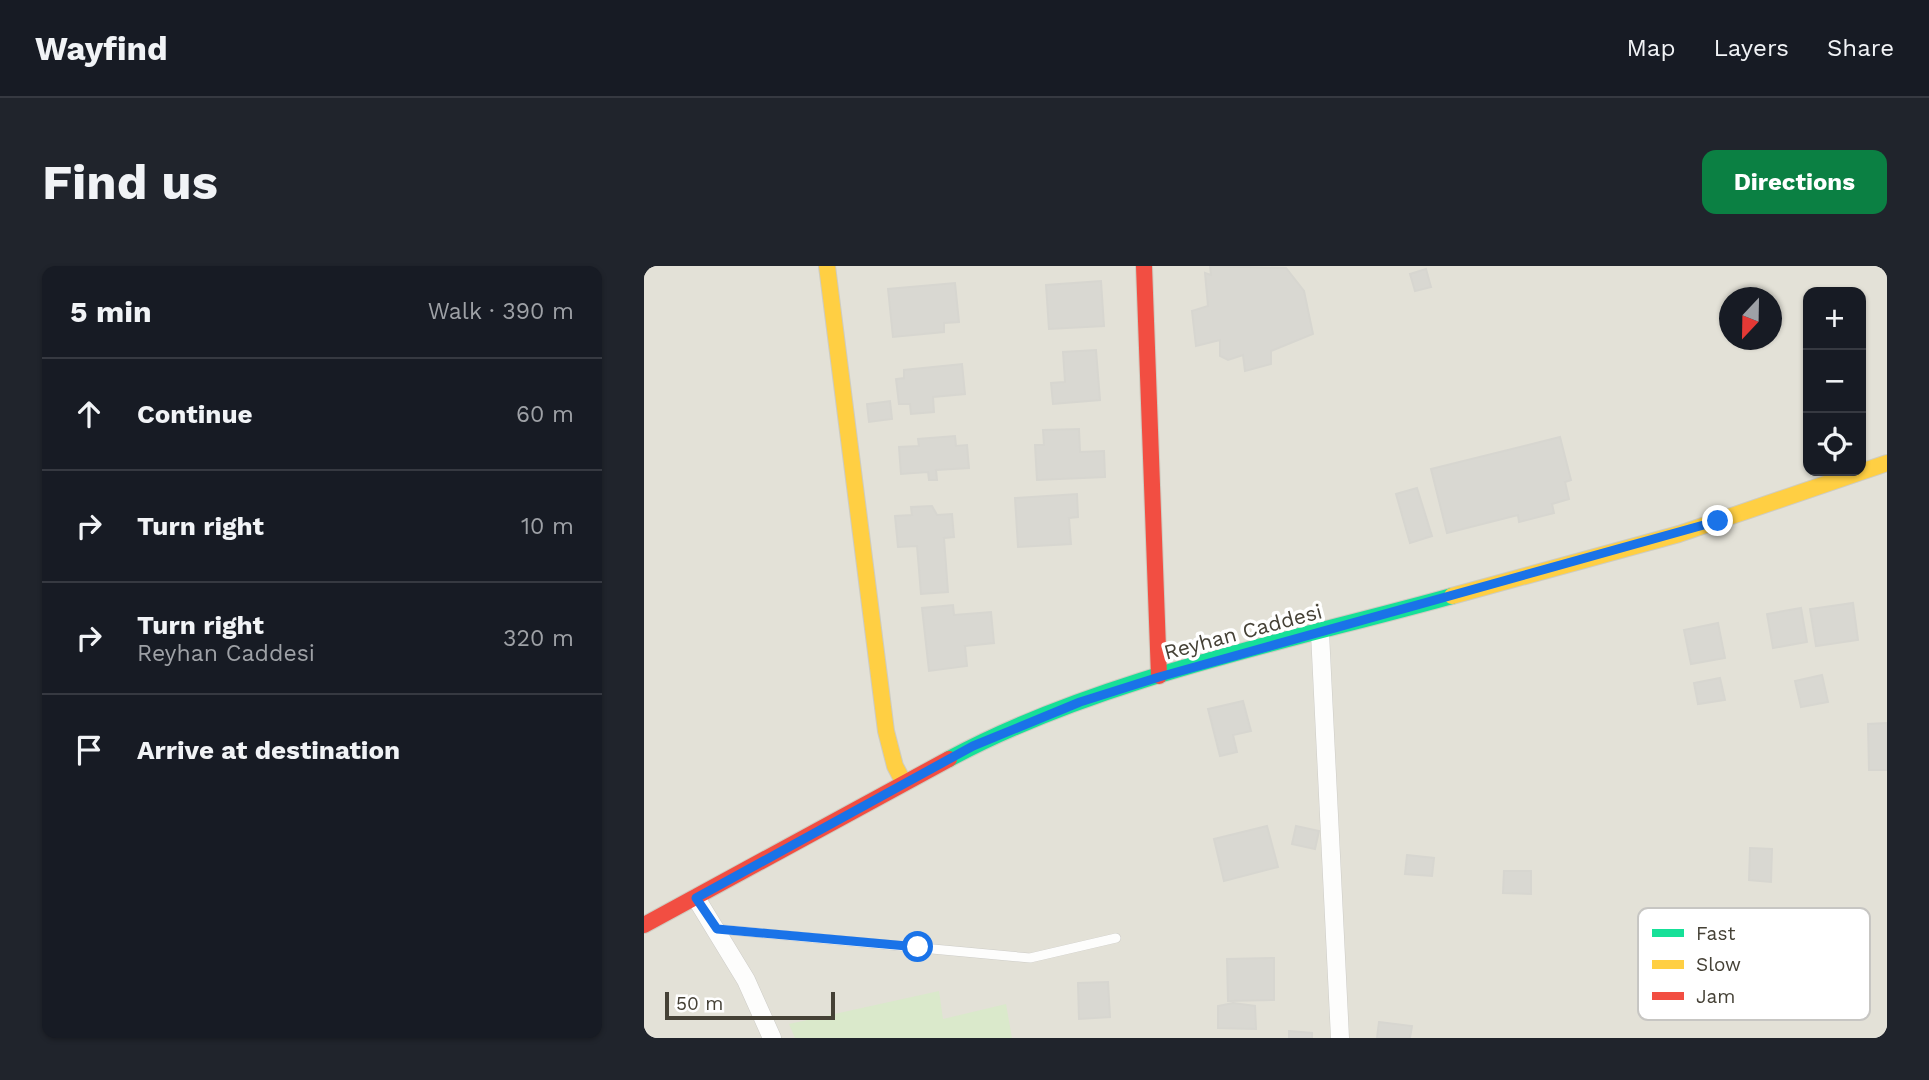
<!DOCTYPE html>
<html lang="en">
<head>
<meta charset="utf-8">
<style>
  :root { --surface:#171b24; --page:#20242c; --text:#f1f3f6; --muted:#9ea1a6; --line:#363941; --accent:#0b8043 }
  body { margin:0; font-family:"Work Sans",sans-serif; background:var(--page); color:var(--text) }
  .controls { position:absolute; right:21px; top:21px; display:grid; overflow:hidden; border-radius:14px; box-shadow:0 2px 5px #0004 }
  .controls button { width:63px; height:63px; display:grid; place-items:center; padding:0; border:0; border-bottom:2px solid var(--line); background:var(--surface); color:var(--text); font:35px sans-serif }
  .compass { position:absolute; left:1075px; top:21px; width:63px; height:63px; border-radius:50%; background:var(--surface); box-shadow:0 2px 5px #0004; rotate:202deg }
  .scale { position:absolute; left:21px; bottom:18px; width:170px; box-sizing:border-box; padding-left:7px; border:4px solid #454136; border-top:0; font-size:19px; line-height:24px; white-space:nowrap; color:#454136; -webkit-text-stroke:5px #fff; paint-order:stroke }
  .stop { position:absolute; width:21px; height:21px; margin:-16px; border:5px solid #1a73e8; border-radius:50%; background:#fff }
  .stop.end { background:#1a73e8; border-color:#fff; box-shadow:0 2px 7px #0008 }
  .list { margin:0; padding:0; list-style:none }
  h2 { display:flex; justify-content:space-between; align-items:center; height:91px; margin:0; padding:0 28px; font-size:30px }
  h2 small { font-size:23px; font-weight:400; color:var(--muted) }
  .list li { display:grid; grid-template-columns:46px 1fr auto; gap:21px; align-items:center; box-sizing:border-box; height:112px; padding:0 28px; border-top:2px solid var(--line) }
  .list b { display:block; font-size:26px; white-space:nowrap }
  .list p { margin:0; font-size:23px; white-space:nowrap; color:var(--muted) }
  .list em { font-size:23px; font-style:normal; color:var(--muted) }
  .icon { flex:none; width:38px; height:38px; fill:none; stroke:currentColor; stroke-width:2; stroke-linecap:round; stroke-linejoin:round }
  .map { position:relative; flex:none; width:1243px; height:772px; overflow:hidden; border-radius:14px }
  header { display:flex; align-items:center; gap:42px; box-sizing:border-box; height:98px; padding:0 35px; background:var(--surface); border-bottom:2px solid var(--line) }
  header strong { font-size:33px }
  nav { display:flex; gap:38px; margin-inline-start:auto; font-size:24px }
  .intro { display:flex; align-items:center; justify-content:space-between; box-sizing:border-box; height:168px; padding:0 42px }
  h1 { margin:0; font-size:49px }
  .button { padding:18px 32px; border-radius:14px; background:var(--accent); color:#fff; font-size:24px; font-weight:700 }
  main { display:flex; gap:42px; padding:0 42px }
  aside { flex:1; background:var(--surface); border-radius:14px; box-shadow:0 2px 5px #0004 }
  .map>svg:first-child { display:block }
  .residential { fill:#e3e1d7; fill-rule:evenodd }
  .green { fill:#dae9cb }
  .building { fill:#d9d8d2; stroke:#d7d6d0; stroke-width:2 }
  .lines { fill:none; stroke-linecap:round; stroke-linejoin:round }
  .lane-casing { stroke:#cdccc7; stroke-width:10 }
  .street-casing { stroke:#cdccc7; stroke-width:19 }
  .fast-casing { stroke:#ceccc1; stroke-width:18 }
  .slow-casing { stroke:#ceccc1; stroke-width:18 }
  .jam-casing { stroke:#ceccc1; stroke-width:18 }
  .lane { stroke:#fdfdfc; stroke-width:9 }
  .street { stroke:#fdfdfc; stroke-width:18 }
  .fast { stroke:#16e098; stroke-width:16 }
  .slow { stroke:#ffcf43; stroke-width:16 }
  .jam { stroke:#f24e42; stroke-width:16 }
  .route { stroke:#1a73e8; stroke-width:9 }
  .labels { text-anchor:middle; stroke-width:7; stroke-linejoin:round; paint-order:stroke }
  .street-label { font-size:21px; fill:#454136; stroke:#fff }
  .key { fill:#fff; stroke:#c7c6c3; stroke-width:2 }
  .key-label { font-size:19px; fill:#454136 }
</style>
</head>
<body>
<header>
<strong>Wayfind</strong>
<nav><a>Map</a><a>Layers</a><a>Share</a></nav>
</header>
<div class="intro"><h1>Find us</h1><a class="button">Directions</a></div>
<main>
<aside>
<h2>5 min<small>Walk · 390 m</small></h2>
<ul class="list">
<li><svg class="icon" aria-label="ahead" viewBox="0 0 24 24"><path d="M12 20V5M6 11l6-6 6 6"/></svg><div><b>Continue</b></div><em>60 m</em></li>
<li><svg class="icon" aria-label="right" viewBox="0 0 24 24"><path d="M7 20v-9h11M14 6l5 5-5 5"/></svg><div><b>Turn right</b></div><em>10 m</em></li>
<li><svg class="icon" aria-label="right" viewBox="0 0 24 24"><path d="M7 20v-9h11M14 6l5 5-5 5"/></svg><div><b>Turn right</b><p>Reyhan Caddesi</p></div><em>320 m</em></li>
<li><svg class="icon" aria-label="arrive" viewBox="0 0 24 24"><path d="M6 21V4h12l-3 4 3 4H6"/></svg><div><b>Arrive at destination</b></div></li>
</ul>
</aside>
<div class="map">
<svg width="1243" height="772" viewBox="0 0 1243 772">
  <rect width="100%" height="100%" fill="#efefea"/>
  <!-- residential -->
  <path class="residential" d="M0 0H1243V772H0ZM1164 26H1217V205H1164ZM1086 32H1128V74H1086Z"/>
  <!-- green -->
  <polygon class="green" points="295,725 299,753 362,738 368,772 151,772 145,758"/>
  <!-- building -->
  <g class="building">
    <polygon points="566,0 642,2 660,25 669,68 627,85 627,98 601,105 599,89 584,94 576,90 576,74 552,80 548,45 564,40 561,7 567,9"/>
    <polygon points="782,3 787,21 771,25 766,8"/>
    <polygon points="457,15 460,60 405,63 402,19"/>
    <polygon points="311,17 315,56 300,57 300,66 249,71 244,23"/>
    <polygon points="452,84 456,134 409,138 407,117 421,116 419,86"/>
    <polygon points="318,98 321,128 289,131 290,146 267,148 266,138 255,138 252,113 260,112 260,104"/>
    <polygon points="246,135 248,153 225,156 223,138"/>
    <polygon points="435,163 436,186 460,185 461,211 393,214 391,179 400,179 399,164"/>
    <polygon points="311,170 312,180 323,179 325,202 292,204 293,214 285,214 284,206 257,208 255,181 275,180 274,173"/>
    <polygon points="916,171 927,214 921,216 925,233 908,238 910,247 875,256 874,249 803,267 787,203"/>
    <polygon points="773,222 788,270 766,277 752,228"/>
    <polygon points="433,228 434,251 425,252 427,278 374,281 371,232"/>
    <polygon points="288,240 293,249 308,248 310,271 300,272 304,326 277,328 273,280 254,281 251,250 268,249 267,241"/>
    <polygon points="1209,337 1214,374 1172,380 1166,343"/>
    <polygon points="309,339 310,349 347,346 350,377 321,380 323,400 285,405 278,342"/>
    <polygon points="1157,342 1163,376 1129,382 1123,348"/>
    <polygon points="1074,357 1081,392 1047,398 1040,364"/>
    <polygon points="1178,409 1184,436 1157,441 1151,415"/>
    <polygon points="1076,412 1081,434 1054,438 1050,417"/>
    <polygon points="599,435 607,465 589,469 593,486 576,490 564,443"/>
    <polygon points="1243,457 1243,504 1225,504 1224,458"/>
    <polygon points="623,560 634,601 580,615 570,573"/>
    <polygon points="652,560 675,565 671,583 648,578"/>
    <polygon points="1106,582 1128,583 1127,616 1105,614"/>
    <polygon points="763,589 790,592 788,610 761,608"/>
    <polygon points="860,605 887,605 887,628 859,627"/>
    <polygon points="630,692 630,734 584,735 583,693"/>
    <polygon points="464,716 466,751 435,753 434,717"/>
    <polygon points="589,737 611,740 612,763 574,762 574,740"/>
    <polygon points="735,756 768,760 766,772 733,772"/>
    <polygon points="645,765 668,767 668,772 645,772"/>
  </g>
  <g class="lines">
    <defs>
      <polyline id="lane" points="73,663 386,692 472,672"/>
      <g id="street">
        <polyline points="676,367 696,772"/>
        <polyline points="52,632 102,714 128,772"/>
      </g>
      <path id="fast" d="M305 493C453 413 645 375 808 330"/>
      <g id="slow">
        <polyline points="183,0 242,465 251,500 260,517"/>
        <polyline points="808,330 1035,268 1243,197"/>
      </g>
      <g id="jam">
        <polyline points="500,0 515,410"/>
        <polyline points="0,659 305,493"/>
      </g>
    </defs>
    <!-- lane casing -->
    <use href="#lane" class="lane-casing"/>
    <!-- street casing -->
    <use href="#street" class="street-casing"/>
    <!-- fast casing -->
    <use href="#fast" class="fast-casing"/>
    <!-- slow casing -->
    <use href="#slow" class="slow-casing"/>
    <!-- jam casing -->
    <use href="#jam" class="jam-casing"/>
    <!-- lane -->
    <use href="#lane" class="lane"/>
    <!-- street -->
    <use href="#street" class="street"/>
    <!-- fast -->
    <use href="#fast" class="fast"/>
    <!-- slow -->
    <use href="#slow" class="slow"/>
    <!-- jam -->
    <use href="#jam" class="jam"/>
  </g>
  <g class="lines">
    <!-- route -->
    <polyline class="route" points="274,681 73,663 52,632 329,480 436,436 515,411 1074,255"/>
  </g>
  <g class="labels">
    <!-- street labels -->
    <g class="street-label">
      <text transform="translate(599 366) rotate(-15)" y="7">Reyhan Caddesi</text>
    </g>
  </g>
  <!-- legend -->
  <rect x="994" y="642" width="232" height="112" rx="10" class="key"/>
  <rect x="1008" y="663" width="32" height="8" fill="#16e098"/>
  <rect x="1008" y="694" width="32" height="9" fill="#ffcf43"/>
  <rect x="1008" y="726" width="32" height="8" fill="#f24e42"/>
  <g class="key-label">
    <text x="1052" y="674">Fast</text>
    <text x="1052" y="705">Slow</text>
    <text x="1052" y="737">Jam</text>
  </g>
</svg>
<div class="controls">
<button>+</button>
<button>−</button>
<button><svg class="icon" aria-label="locate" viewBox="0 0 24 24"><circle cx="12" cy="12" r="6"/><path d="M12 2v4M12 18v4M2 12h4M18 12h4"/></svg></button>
</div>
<svg class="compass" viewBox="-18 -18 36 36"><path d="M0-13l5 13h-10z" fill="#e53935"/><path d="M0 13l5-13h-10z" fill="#9ea1a6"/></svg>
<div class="scale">50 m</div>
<div class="stop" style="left:274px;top:681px"></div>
<div class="stop end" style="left:1074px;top:255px"></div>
</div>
</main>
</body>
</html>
